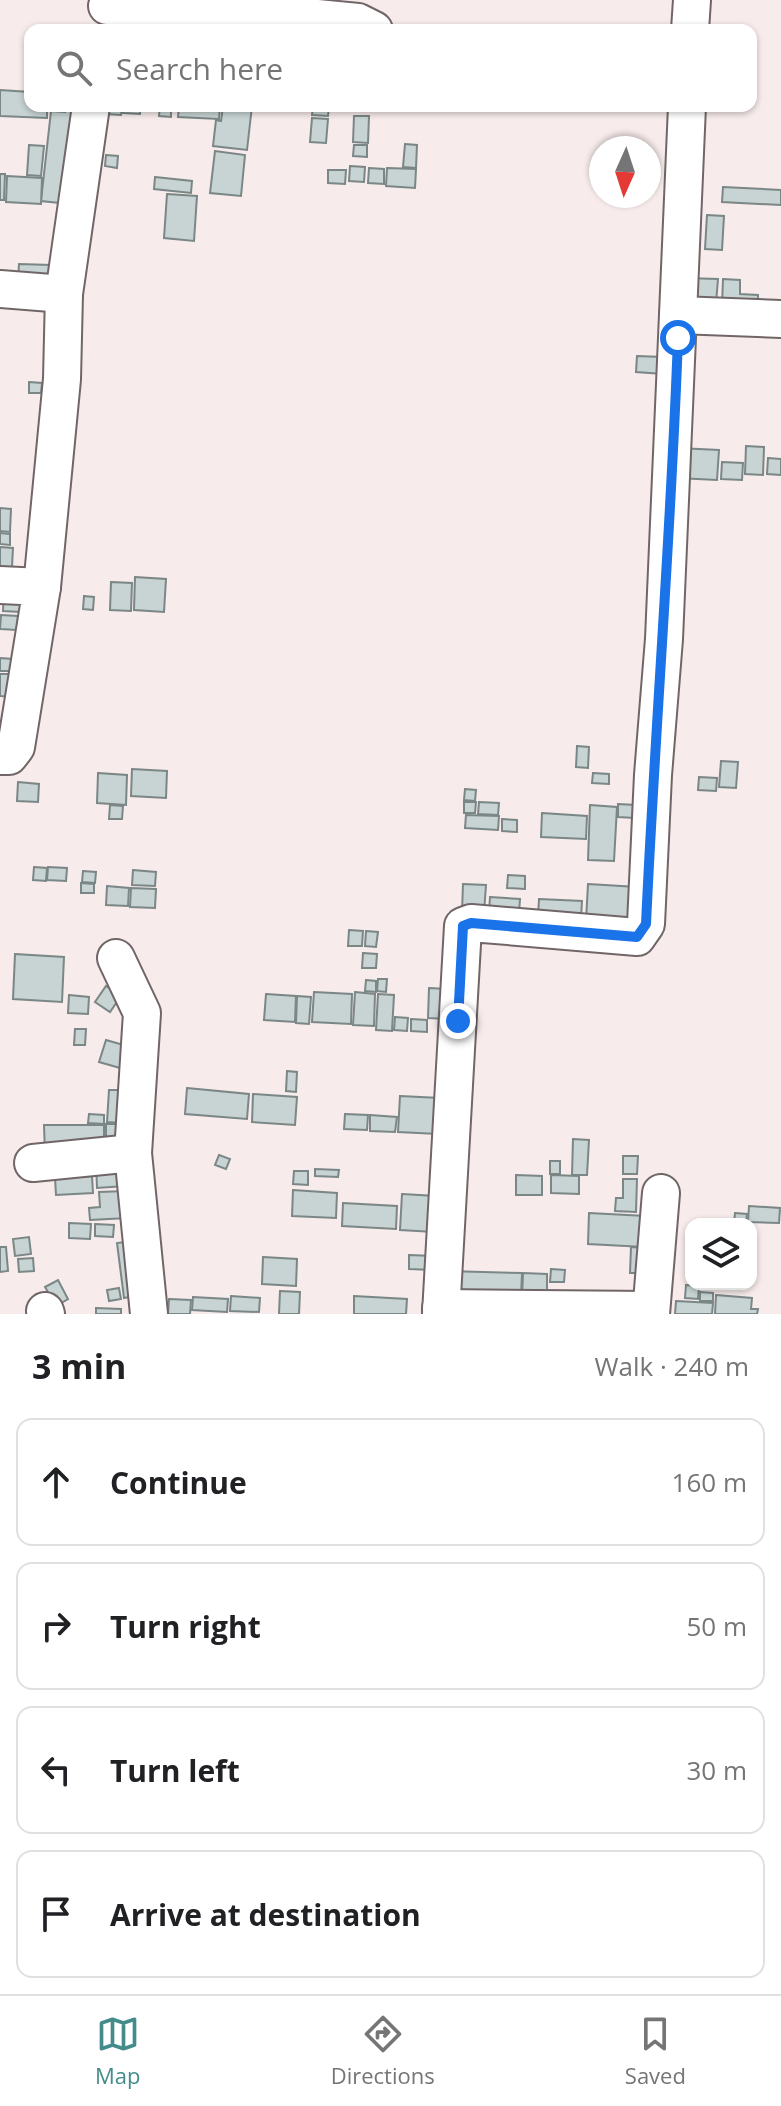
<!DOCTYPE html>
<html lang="en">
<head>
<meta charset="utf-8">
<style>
  :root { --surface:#fff; --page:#f6f6f6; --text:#202124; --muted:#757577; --line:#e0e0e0; --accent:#448c8b }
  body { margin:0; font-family:"Open Sans",sans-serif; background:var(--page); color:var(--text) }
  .controls { position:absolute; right:24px; bottom:24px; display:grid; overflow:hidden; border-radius:16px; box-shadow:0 2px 6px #0004 }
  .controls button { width:72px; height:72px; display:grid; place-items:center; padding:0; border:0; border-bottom:2px solid var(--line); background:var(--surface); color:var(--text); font:40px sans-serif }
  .compass { position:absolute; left:589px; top:136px; width:72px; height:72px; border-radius:50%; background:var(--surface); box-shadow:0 2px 6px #0004; rotate:183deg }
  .stop { position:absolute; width:24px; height:24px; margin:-18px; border:6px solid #1a73e8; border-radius:50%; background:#fff }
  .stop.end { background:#1a73e8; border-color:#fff; box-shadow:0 2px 8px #0008 }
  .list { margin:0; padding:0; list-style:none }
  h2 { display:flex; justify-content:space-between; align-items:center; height:104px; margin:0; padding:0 32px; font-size:34px }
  h2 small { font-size:26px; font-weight:400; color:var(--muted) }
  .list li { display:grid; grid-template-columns:52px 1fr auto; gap:24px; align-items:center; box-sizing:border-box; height:128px; margin:0 16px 16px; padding:0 16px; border:2px solid var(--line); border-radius:16px }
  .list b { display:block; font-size:30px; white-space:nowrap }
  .list em { font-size:26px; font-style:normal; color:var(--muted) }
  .icon { flex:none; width:44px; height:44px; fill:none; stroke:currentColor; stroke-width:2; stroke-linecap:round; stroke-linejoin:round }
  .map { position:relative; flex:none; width:781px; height:1314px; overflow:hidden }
  .search { position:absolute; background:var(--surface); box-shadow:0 2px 6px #0004; left:24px; right:24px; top:24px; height:88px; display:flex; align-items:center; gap:20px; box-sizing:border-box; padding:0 28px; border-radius:16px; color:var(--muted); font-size:30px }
  .sheet { height:680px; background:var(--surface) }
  nav { display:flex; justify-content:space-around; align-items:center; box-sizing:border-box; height:112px; border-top:2px solid var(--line); background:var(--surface); font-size:22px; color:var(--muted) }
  nav a { display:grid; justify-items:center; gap:4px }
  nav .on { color:var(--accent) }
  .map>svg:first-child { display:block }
  .building { fill:#c7d4d3; stroke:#7b8786; stroke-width:2 }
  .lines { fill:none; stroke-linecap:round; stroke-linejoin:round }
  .minor-casing { stroke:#716667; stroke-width:40 }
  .minor { stroke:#fff; stroke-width:36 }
  .route { stroke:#1a73e8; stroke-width:10 }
</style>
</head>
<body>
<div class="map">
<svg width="781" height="1314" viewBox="0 0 781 1314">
  <rect width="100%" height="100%" fill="#f7ebeb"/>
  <!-- building -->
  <g class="building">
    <polygon points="0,90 30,92 30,106 47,109 47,118 0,116"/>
    <polygon points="65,106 78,106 69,204 41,201 51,111 65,112"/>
    <polygon points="105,106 122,106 121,115 105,114"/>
    <polygon points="123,106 140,106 140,114 123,113"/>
    <polygon points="160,106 171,106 171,117 159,116"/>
    <polygon points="179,106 220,106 219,119 178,117"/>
    <polygon points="223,106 252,106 247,150 213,146 216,120 221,121"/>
    <polygon points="313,106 329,106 328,116 312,115"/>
    <polygon points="354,116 369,116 368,143 353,142"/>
    <polygon points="312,118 328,119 326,143 310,142"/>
    <polygon points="405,144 417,145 416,168 403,167"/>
    <polygon points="29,145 44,146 41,176 27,175"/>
    <polygon points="354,145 367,145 367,157 353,156"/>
    <polygon points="215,151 245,155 241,196 210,193"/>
    <polygon points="106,155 118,156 117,168 105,166"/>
    <polygon points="350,166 365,167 364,182 349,181"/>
    <polygon points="369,168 384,169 384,184 368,183"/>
    <polygon points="387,168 416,169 415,188 386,186"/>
    <polygon points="328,170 346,170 345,184 328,183"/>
    <polygon points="0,174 5,174 4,200 0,200"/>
    <polygon points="7,176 42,178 41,204 6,202"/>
    <polygon points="155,177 192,181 191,193 154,189"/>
    <polygon points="723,187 781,190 781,205 722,202"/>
    <polygon points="167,194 197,196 194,241 164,238"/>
    <polygon points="707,215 724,216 722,250 705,249"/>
    <polygon points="19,264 51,265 50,281 18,279"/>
    <polygon points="685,278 718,279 716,303 684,302"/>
    <polygon points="723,279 740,280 740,294 758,295 758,308 722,306"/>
    <polygon points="637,356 663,357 663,374 636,372"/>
    <polygon points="29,382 42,383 41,393 29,393"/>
    <polygon points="746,446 764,447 763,475 745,474"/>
    <polygon points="678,448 719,450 717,480 677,478"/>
    <polygon points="768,458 781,459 781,475 767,474"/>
    <polygon points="722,462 743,463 742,480 721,479"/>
    <polygon points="0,508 11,509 10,532 0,531"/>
    <polygon points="0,533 10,534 10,545 0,544"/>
    <polygon points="0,547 13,548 12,567 0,567"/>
    <polygon points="135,577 166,579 164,612 134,610"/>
    <polygon points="111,582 132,583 131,611 110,610"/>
    <polygon points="4,588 21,589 20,612 3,611"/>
    <polygon points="84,596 94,597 93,610 83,609"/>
    <polygon points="1,615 18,616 17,630 0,629"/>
    <polygon points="0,658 13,659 12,671 0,671"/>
    <polygon points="0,674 13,674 12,697 0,696"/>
    <polygon points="577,746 589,747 588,768 576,767"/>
    <polygon points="721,761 738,762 736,788 719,787"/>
    <polygon points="132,769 167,771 166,798 131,796"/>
    <polygon points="98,773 127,775 126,805 97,803"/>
    <polygon points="593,773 609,774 609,784 592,783"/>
    <polygon points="699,777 717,778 716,791 698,790"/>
    <polygon points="18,782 39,784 38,802 17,801"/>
    <polygon points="465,789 476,790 475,801 464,800"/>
    <polygon points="464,802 476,802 475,813 464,813"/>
    <polygon points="479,802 499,803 498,815 478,814"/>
    <polygon points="618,804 636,805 635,818 618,817"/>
    <polygon points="110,805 123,806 122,819 109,819"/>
    <polygon points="590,805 617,807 614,861 588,860"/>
    <polygon points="542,813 587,816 586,839 541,837"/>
    <polygon points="466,815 499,816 498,830 465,828"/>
    <polygon points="502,819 517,820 517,832 502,831"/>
    <polygon points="34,867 47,868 46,881 33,880"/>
    <polygon points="48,867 67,868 66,881 47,880"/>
    <polygon points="133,870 156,872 155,886 132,885"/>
    <polygon points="83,871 96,872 95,883 82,882"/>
    <polygon points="508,875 525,876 525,889 507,888"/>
    <polygon points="81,883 94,884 94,893 81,893"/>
    <polygon points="463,884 486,885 484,913 462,912"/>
    <polygon points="588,884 637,887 635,923 586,921"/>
    <polygon points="107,886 129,888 128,906 106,905"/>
    <polygon points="131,888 156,889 155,908 130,907"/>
    <polygon points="490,897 520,899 519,913 489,912"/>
    <polygon points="539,899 582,901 581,918 538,916"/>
    <polygon points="349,930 363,931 362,946 348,946"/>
    <polygon points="366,931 378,932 376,947 365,946"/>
    <polygon points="363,953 377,954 376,968 362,968"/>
    <polygon points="15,954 64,957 62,1002 13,999"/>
    <polygon points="378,979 387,979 386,992 377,991"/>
    <polygon points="366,980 376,981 376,992 365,991"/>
    <polygon points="106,986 121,996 110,1012 95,1002"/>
    <polygon points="429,988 448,989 446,1019 428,1018"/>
    <polygon points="314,992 352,994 351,1024 312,1022"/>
    <polygon points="355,992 375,994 374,1026 353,1025"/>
    <polygon points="266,994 296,996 295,1022 264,1020"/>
    <polygon points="378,994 394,995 392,1031 376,1030"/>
    <polygon points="69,995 89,997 88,1014 68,1013"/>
    <polygon points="297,996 311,997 309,1024 296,1023"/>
    <polygon points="395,1017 408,1018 407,1031 394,1030"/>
    <polygon points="411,1019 427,1020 427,1032 411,1031"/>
    <polygon points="75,1029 86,1029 85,1045 74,1045"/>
    <polygon points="106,1040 134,1048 127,1070 99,1062"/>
    <polygon points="287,1071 297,1072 296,1092 286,1091"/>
    <polygon points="187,1088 249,1094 247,1119 185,1114"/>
    <polygon points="109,1090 123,1090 121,1123 107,1122"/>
    <polygon points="253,1094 297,1097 295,1125 252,1122"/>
    <polygon points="400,1096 440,1098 438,1134 398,1132"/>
    <polygon points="89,1114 104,1115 104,1124 88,1123"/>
    <polygon points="345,1114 368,1115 367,1130 344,1129"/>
    <polygon points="370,1115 397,1117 395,1132 370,1131"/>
    <rect x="106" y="1124" width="15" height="30"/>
    <polygon points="44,1125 104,1125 104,1153 45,1154"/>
    <polygon points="573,1139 589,1140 587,1175 572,1175"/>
    <polygon points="219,1155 230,1159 226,1169 215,1165"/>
    <polygon points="623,1156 638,1156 637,1174 623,1174"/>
    <polygon points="124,1161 125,1186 97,1188 96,1162"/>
    <rect x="550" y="1161" width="10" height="13"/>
    <polygon points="315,1169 339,1170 338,1177 315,1176"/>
    <polygon points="294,1171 308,1171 308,1185 293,1184"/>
    <polygon points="516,1175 542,1176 542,1195 516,1195"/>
    <polygon points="551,1175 579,1176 579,1194 551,1193"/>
    <polygon points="92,1176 93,1193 56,1195 55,1178"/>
    <polygon points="623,1179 637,1179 636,1212 615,1211 616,1198 623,1198"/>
    <polygon points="293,1190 337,1193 336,1218 292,1216"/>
    <polygon points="126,1191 128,1218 90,1220 89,1208 100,1207 99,1192"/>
    <polygon points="402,1194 436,1196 434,1232 400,1230"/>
    <polygon points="343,1203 397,1206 396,1229 342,1226"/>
    <polygon points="749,1206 780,1208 779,1223 748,1222"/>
    <polygon points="589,1213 646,1216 644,1247 588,1244"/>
    <polygon points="735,1213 747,1214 746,1224 734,1224"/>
    <polygon points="69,1223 91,1224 90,1239 69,1238"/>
    <polygon points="95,1224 114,1225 113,1237 95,1236"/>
    <polygon points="29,1237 31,1254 15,1256 13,1239"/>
    <polygon points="132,1241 140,1295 124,1298 117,1243"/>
    <polygon points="0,1247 6,1247 8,1271 0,1272"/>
    <polygon points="631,1247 645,1248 643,1273 630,1273"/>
    <polygon points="409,1255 433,1256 433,1270 409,1269"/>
    <polygon points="263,1257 297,1259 296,1286 262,1284"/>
    <polygon points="33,1258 34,1271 19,1272 18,1259"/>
    <polygon points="551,1269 565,1270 564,1282 550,1282"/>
    <polygon points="447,1271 522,1273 521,1298 447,1296"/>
    <polygon points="523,1273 547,1274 547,1299 522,1298"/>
    <polygon points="58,1280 68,1299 56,1306 45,1287"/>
    <polygon points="686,1285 699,1286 698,1299 685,1298"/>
    <polygon points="119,1288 121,1299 109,1301 107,1290"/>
    <polygon points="280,1291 300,1292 299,1314 279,1314"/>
    <polygon points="700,1292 713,1293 713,1301 700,1301"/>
    <polygon points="716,1295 752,1298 751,1309 758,1309 757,1314 715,1314"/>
    <polygon points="231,1296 260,1298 259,1312 230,1311"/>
    <polygon points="354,1296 407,1299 406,1314 354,1314"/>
    <polygon points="193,1297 228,1299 227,1312 192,1310"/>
    <polygon points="169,1299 191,1300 190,1314 168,1314"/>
    <polygon points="676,1301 713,1303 712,1314 675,1314"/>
    <polygon points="96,1308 121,1309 121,1314 96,1314"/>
  </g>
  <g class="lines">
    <defs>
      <g id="minor">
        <polyline points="107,6 267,13 358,22 374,30"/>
        <polyline points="690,30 692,0"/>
        <polyline points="0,289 64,294"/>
        <polyline points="678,315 781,319"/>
        <polyline points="0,585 42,587 16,747 9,756 0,756"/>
        <polyline points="42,587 62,379 64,294 91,106"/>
        <polyline points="116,958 142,1013 133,1153 149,1314"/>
        <polyline points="33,1163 133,1153"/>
        <polyline points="441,1308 651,1310"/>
        <polyline points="45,1311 46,1314"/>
        <polyline points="441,1314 463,926 471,923 637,937 646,924 653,775 664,639 687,106"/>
        <polyline points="651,1314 661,1193"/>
      </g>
    </defs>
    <!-- minor casing -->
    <use href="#minor" class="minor-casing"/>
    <!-- minor -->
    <use href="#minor" class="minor"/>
  </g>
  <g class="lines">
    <!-- route -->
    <path class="route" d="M458 1021 463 926 471 923 637 937 646 924C655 729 671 534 678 338"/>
  </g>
</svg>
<div class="controls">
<button><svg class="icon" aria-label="layers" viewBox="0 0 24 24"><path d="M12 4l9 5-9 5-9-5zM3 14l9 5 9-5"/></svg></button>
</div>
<svg class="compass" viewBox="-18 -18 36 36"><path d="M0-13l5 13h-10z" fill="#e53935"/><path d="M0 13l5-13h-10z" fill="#757577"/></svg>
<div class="stop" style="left:678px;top:338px"></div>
<div class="stop end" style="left:458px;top:1021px"></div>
<div class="search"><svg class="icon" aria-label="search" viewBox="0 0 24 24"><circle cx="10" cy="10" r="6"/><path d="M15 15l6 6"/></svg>Search here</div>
</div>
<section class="sheet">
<h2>3 min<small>Walk · 240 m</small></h2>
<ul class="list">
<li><svg class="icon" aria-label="ahead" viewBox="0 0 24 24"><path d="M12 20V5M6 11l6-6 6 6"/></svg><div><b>Continue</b></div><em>160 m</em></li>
<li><svg class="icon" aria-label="right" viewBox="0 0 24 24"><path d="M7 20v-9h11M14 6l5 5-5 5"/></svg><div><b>Turn right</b></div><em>50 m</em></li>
<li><svg class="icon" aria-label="left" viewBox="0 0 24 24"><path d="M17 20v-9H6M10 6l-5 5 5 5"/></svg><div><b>Turn left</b></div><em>30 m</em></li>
<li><svg class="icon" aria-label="arrive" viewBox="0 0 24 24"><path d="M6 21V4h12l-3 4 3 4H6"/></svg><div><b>Arrive at destination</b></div></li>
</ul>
</section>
<nav>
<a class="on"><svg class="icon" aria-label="map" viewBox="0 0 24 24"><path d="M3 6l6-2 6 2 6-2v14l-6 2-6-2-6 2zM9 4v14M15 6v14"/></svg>Map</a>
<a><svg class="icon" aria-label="directions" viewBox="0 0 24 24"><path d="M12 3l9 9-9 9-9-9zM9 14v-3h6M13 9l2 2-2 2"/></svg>Directions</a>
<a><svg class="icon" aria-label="saved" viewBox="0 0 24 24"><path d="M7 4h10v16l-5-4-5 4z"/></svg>Saved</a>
</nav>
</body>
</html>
